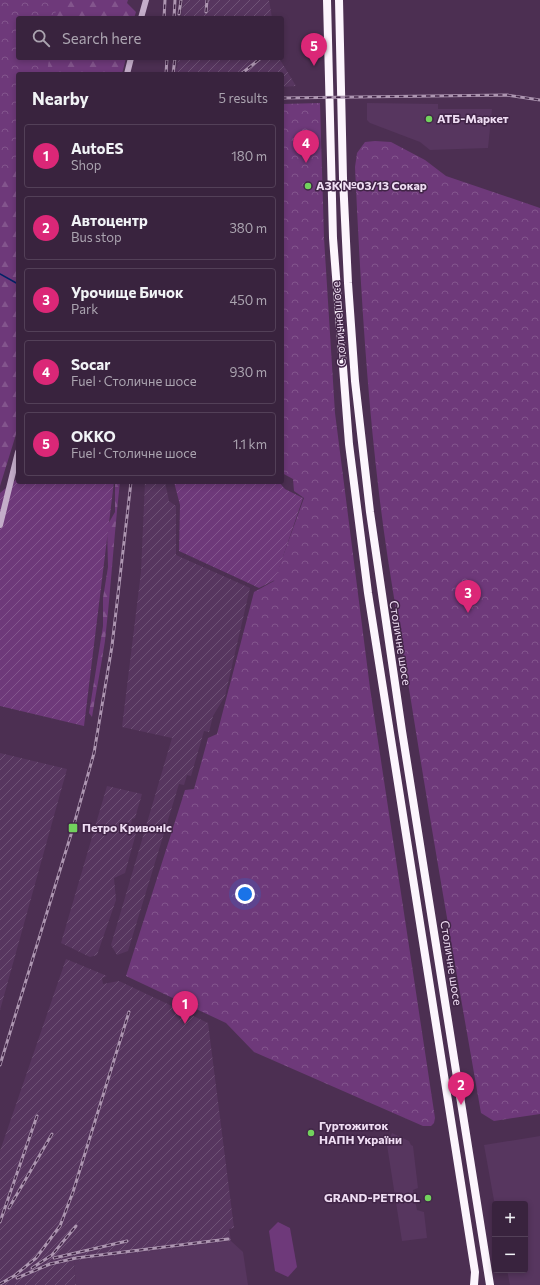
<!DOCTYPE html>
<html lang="en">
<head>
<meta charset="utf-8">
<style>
  :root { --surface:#39233e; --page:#402b45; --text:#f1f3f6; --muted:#aba4b0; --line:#534058; --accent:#db2777 }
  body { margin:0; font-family:Commissioner,sans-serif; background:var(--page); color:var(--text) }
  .controls { position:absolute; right:12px; bottom:12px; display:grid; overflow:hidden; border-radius:4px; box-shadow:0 2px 6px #0003 }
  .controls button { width:36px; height:36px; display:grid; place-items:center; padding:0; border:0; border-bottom:1px solid var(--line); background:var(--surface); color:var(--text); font:20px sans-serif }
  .you { position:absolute; left:245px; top:894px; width:14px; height:14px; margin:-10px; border:3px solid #fff; border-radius:50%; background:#1a73e8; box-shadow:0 0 0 6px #1a73e833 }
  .badge { display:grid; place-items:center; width:26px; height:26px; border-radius:50%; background:var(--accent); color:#fff; font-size:13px; font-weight:700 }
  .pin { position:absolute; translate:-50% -33px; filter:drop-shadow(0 1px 2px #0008) }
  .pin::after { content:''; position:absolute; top:21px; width:14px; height:12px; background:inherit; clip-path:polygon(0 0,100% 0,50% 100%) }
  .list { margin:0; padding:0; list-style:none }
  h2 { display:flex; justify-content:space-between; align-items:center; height:52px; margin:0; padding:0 16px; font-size:17px }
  h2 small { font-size:13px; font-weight:400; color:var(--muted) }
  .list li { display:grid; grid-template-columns:26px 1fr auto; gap:12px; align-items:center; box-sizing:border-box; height:64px; margin:0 8px 8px; padding:0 8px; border:1px solid var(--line); border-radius:4px }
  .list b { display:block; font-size:15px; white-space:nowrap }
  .list p { margin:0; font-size:13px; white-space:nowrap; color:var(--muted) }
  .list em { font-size:13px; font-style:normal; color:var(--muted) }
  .icon { flex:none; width:22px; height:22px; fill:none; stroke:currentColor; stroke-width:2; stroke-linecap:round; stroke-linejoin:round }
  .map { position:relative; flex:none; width:540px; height:1285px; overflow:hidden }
  .search { position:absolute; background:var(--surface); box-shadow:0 2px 6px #0003; left:16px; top:16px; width:268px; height:44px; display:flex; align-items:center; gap:10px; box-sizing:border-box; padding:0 14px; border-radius:4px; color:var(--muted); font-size:15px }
  .panel { position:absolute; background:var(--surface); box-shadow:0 2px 6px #0003; left:16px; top:72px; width:268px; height:412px; border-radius:4px }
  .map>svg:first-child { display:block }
  .built { fill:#57365f }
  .industrial { fill:url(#industrial-furrows) }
  .grass { fill:#6e397a }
  .forest { fill:url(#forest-firs) }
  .park { fill:url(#park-crowns) }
  .garden { fill:url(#garden-furrows) }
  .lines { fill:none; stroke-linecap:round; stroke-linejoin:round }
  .stream { stroke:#002367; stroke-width:1.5 }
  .secondary { stroke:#c4adca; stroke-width:6 }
  .highway { stroke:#fcf5fd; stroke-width:8 }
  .rail-casing { stroke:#ad96b1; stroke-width:3 }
  .rail { stroke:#412547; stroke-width:1.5; stroke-dasharray:4.5; stroke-linecap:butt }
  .poi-dot { fill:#72d25d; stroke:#412547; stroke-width:1.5 }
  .labels { text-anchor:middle; stroke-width:3; stroke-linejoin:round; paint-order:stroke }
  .poi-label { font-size:12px; font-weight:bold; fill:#efddf3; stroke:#412547; text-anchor:start }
  .street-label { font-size:12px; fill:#efddf3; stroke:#412547 }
</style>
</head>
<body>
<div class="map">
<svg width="540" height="1285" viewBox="0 0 540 1285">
  <defs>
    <pattern id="industrial-furrows" width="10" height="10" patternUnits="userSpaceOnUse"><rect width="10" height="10" fill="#57365f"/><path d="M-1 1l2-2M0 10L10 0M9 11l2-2" fill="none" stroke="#6f5376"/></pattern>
    <pattern id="forest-firs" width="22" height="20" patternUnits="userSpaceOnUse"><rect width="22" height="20" fill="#6e397a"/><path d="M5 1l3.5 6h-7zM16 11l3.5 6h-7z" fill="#83558d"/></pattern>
    <pattern id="park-crowns" width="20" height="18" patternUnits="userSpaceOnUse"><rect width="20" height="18" fill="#6e397a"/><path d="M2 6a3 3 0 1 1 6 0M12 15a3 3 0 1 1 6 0" fill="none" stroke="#83558d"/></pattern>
    <pattern id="garden-furrows" width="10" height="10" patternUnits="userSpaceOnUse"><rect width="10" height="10" fill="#6e397a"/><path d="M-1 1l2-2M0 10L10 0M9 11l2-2" fill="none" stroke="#83558d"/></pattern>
  </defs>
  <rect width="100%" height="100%" fill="#4c2f52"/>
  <!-- built -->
  <g class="built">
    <polygon points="367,103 438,104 438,109 492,109 488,148 430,150 420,142 370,123 367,120"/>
    <polygon points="392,1133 409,1141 411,1145 413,1146 418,1188 413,1190 417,1210 424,1212 427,1238 402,1241 387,1145"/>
    <polygon points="540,1136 540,1285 510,1285 507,1270 525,1270 525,1204 495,1204 495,1206 484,1145"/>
    <polygon points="231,1241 243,1252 248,1285 76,1285 74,1261"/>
  </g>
  <!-- industrial -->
  <g class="industrial">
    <polygon points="183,0 269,0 272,18 181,18"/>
    <polygon points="178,58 279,58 296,86 282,87 282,74 174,74 174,69 177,68"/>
    <polygon points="145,482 165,482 169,501 176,506 176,555 250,588 225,696 213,716 209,732 204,731 191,776 187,775 184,785 179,784 128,951 117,955 111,945 172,738 122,727 141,572"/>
    <polygon points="0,753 67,769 0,1010"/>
    <polygon points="107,786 142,794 135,818 132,819 131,824 138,826 125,873 114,878 116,900 97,955 90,957 61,943"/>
    <polygon points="66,959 107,976 102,978 103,984 119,981 208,1023 234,1228 229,1229 231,1241 74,1261 76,1285 0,1285 0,1151"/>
  </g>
  <!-- grass -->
  <polygon class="grass" points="278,1222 290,1228 297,1267 288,1277 275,1271 269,1231"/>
  <!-- forest -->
  <g class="forest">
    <polygon points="0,0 128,0 127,3 136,12 134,18 18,18 18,58 126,58 122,74 18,74 18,428 0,486"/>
    <path d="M115 482H120C114 535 111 588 105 641 101 667 96 692 92 717L89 713 103 626V598L108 567 107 526 115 512Z"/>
  </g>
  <!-- park -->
  <g class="park">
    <polygon points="0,0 57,0 55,18 18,18 18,58 49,58 47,74 18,74 18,171 0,171"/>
    <polygon points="320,103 324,238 335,413 370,688 435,1118 434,1123 431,1126 423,1126 254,1052 226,1023 126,976 185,790 194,789 208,738 217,734 254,592 274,581 304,498 294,491 293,479 282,473 282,104"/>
    <path d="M375 141 391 142 425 160 446 176 540 208V1114L494 1121 481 1113C457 976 433 839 411 701 400 632 387 562 379 493 366 384 360 276 355 167L357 153 365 142Z"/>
  </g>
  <!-- garden -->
  <g class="garden">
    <polygon points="18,478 18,482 114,482 84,726 0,706 0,493"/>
    <polygon points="174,482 279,482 285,489 303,498 275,580 259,588 179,551 180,505"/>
  </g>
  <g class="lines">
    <!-- stream -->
    <polyline class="stream" points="0,274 18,284"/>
    <!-- secondary -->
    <g class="secondary">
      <polyline points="141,18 146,0"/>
      <polyline points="127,74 131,58"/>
      <polyline points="0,525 18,452"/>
    </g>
    <!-- highway -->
    <g class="highway">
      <polyline points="327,0 333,238 349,444 368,593 475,1272 474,1285"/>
      <polyline points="339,0 343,178 348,283 355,381 370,512 402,731 490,1285"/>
    </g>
    <defs>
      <g id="rail">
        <polyline points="206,12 207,0"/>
        <polyline points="179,14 181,0"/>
        <polyline points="164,18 165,0"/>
        <polyline points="174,18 175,0"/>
        <polyline points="166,74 167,58"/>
        <polyline points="173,74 175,58"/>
        <polyline points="241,74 261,58"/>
        <polyline points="282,98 507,95 540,100"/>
        <polyline points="0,1065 73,828 94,753 112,646 131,482"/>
        <polyline points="9,1208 52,1134"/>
        <polyline points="0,1222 37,1116"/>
        <polyline points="54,1258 127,1241"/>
        <polyline points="32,1268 52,1255 76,1226"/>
        <polyline points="17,1278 50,1264 76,1258 228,1239"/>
        <polyline points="0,1284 14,1276 36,1258 60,1226 73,1192 129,1012"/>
      </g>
    </defs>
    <!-- rail casing -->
    <use href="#rail" class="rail-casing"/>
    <!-- rail -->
    <use href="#rail" class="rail"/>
  </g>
  <!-- markers -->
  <g class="poi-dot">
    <circle cx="429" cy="119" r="4"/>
    <circle cx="308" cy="186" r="4"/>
    <rect x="68" y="823" width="10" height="10" rx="2"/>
    <circle cx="311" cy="1133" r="4"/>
    <circle cx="428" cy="1198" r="4"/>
  </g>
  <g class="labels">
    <!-- poi labels -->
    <g class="poi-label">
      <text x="437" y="123">АТБ-Маркет</text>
      <text x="316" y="190">АЗК №03/13 Сокар</text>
      <text x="82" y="832">Петро Кривоніс</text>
      <text x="319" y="1130">Гуртожиток<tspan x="319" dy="14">НАПН України</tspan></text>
      <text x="420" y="1202" text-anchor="end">GRAND-PETROL</text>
    </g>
    <!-- street labels -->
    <g class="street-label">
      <text transform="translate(339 324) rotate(-94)" y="4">Столичне шосе</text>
      <text transform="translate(400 643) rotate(81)" y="4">Столичне шосе</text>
      <text transform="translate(451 963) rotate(81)" y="4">Столичне шосе</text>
    </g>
  </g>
</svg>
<div class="controls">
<button>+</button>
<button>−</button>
</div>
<div class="you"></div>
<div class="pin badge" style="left:185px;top:1024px">1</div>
<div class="pin badge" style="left:461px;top:1105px">2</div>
<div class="pin badge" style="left:468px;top:613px">3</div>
<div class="pin badge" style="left:306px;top:163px">4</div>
<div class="pin badge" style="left:314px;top:66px">5</div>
<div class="search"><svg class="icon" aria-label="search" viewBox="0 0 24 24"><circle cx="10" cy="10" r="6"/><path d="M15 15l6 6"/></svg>Search here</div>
<section class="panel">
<h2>Nearby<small>5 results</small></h2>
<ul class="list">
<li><span class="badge">1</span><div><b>AutoES</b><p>Shop</p></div><em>180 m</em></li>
<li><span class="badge">2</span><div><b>Автоцентр</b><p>Bus stop</p></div><em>380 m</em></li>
<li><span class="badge">3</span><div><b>Урочище Бичок</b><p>Park</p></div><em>450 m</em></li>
<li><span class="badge">4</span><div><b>Socar</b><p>Fuel · Столичне шосе</p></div><em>930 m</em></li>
<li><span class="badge">5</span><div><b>ОККО</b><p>Fuel · Столичне шосе</p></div><em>1.1 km</em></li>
</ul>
</section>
</div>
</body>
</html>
